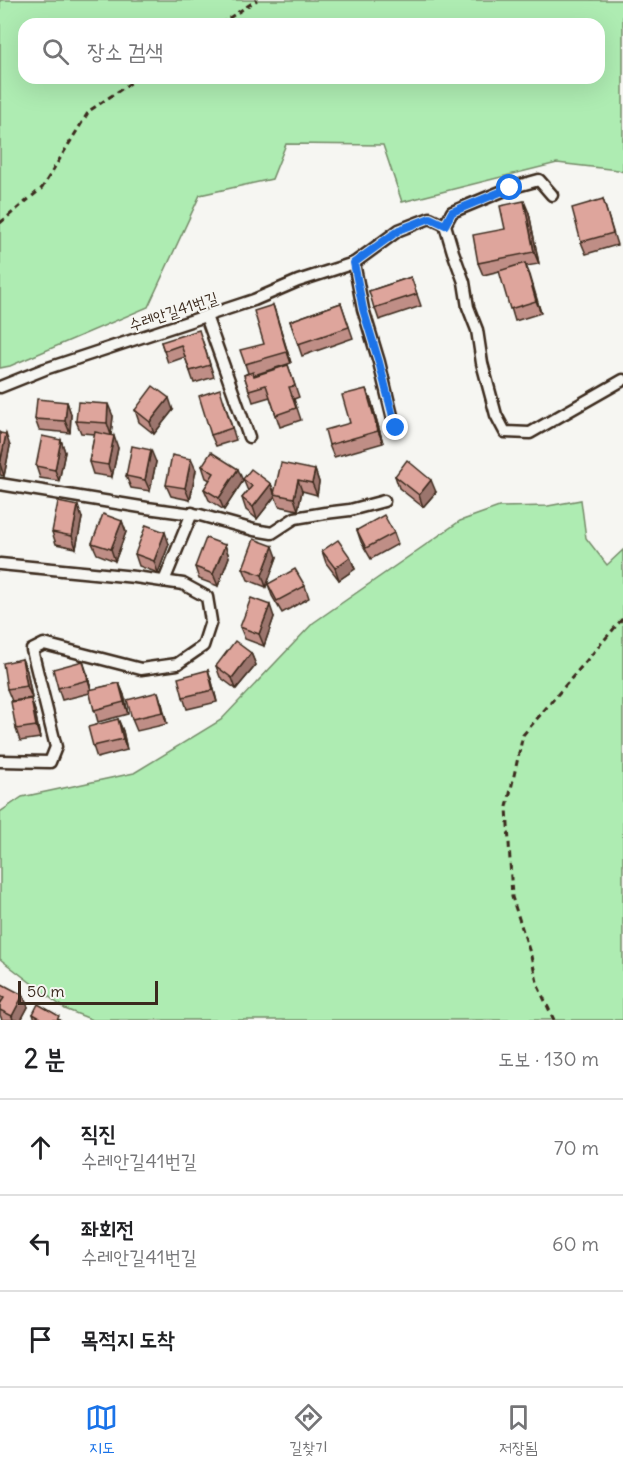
<!DOCTYPE html>
<html lang="ko">
<head>
<meta charset="utf-8">
<style>
  :root { --surface:#fff; --page:#f6f6f6; --text:#202124; --muted:#757577; --line:#e0e0e0; --accent:#1a73e8 }
  body { margin:0; font-family:Delius,"Poor Story",sans-serif; background:var(--page); color:var(--text) }
  .scale { position:absolute; left:18px; bottom:15px; width:140px; box-sizing:border-box; padding-left:6px; border:3px solid #3b2a1e; border-top:0; font-size:16px; line-height:21px; white-space:nowrap; color:#3b2a1e; -webkit-text-stroke:4px #f6f6f2; paint-order:stroke }
  .stop { position:absolute; width:18px; height:18px; margin:-14px; border:4px solid #1a73e8; border-radius:50%; background:#fff }
  .stop.end { background:#1a73e8; border-color:#fff; box-shadow:0 2px 6px #0008 }
  .list { margin:0; padding:0; list-style:none }
  h2 { display:flex; justify-content:space-between; align-items:center; height:78px; margin:0; padding:0 24px; font-size:26px }
  h2 small { font-size:20px; font-weight:400; color:var(--muted) }
  .list li { display:grid; grid-template-columns:39px 1fr auto; gap:18px; align-items:center; box-sizing:border-box; height:96px; padding:0 24px; border-top:2px solid var(--line) }
  .list b { display:block; font-size:22px; white-space:nowrap }
  .list p { margin:0; font-size:20px; white-space:nowrap; color:var(--muted) }
  .list em { font-size:20px; font-style:normal; color:var(--muted) }
  .icon { flex:none; width:33px; height:33px; fill:none; stroke:currentColor; stroke-width:2; stroke-linecap:round; stroke-linejoin:round }
  .map { position:relative; flex:none; width:623px; height:1020px; overflow:hidden }
  .search { position:absolute; background:var(--surface); box-shadow:0 6px 24px #0002; left:18px; right:18px; top:18px; height:66px; display:flex; align-items:center; gap:15px; box-sizing:border-box; padding:0 21px; border-radius:18px; color:var(--muted); font-size:22px }
  .sheet { height:366px; background:var(--surface) }
  nav { display:flex; justify-content:space-around; align-items:center; box-sizing:border-box; height:84px; border-top:2px solid var(--line); background:var(--surface); font-size:16px; color:var(--muted) }
  nav a { display:grid; justify-items:center; gap:3px }
  nav .on { color:var(--accent) }
  .map>svg:first-child { display:block }
  .green { fill:#aeecb2; stroke:#748b68; stroke-width:1.5; fill-rule:evenodd }
  .lines { fill:none; stroke-linecap:round; stroke-linejoin:round }
  .lane-casing { stroke:#3b2a1e; stroke-width:15 }
  .path { stroke:#3b2a1e; stroke-width:3; stroke-dasharray:6 4.5; stroke-linecap:butt }
  .lane { stroke:#f6f6f2; stroke-width:10 }
  .wall { fill:#bf8e86; stroke:#3b2a1e; stroke-width:1.5 }
  .shaded-wall { fill:#9b746d; stroke:#3b2a1e; stroke-width:1.5 }
  .building { fill:#dea59c; stroke:#3b2a1e; stroke-width:1.5 }
  .route { stroke:#1a73e8; stroke-width:8 }
  .labels { text-anchor:middle; stroke-width:4.5; stroke-linejoin:round; paint-order:stroke }
  .street-label { font-size:16px; fill:#3b2a1e; stroke:#f6f6f2 }
</style>
</head>
<body>
<div class="map">
<svg width="623" height="1020" viewBox="0 0 623 1020">
  <rect width="100%" height="100%" fill="#f6f6f2"/>
  <filter id="ink" filterUnits="userSpaceOnUse"><feTurbulence type="fractalNoise" baseFrequency=".0167" numOctaves="2"/><feDisplacementMap in="SourceGraphic" scale="12" xChannelSelector="R" yChannelSelector="G"/><feConvolveMatrix kernelMatrix="1 2 1 2 8 2 1 2 1" color-interpolation-filters="sRGB"/></filter>
  <g filter="url(#ink)">
    <!-- green -->
    <g class="green">
      <path d="M0 0H623V172L618 170 557 163 402 202 383 145 286 144 272 179 200 195 148 307 10 366 0 368ZM24 24H599V78H24Z"/>
      <polygon points="581,500 586,538 607,565 623,550 623,1020 93,1020 65,1009 0,959 0,812 22,797 134,773 221,720 313,623 460,521 499,507 548,506"/>
    </g>
    <g class="lines">
      <defs>
        <g id="lane">
          <polyline points="445,225 453,252 464,282 468,307 477,330 482,363 496,415 505,432 530,433 623,380"/>
          <polyline points="354,263 363,309 379,362 395,428"/>
          <polyline points="206,316 249,437"/>
          <polyline points="0,387 45,369 254,300 298,281 354,263 399,230 430,218 445,225 452,212 510,188 539,180 552,195"/>
          <polyline points="0,484 147,508 200,515 254,530 272,533 295,518 325,513 350,510 384,501"/>
          <polyline points="0,564 135,577 183,584 207,597 211,621 203,646 177,664 141,669 44,644 32,650 56,747 50,762 0,761"/>
          <polyline points="164,581 192,513"/>
        </g>
      </defs>
      <!-- lane casing -->
      <use href="#lane" class="lane-casing"/>
      <!-- path -->
      <g class="path">
        <polyline points="220,24 257,0"/>
        <polyline points="0,223 42,188 89,111 138,78"/>
        <polyline points="554,1020 538,986 531,956 512,897 507,807 523,735 623,618"/>
      </g>
      <!-- lane -->
      <use href="#lane" class="lane"/>
    </g>
    <!-- wall -->
    <g class="wall">
      <polygon points="603,199 617,245 586,254 581,242"/>
      <polygon points="529,213 539,264 526,266 541,313 515,321 500,271 483,275 478,263 505,229"/>
      <polygon points="411,277 421,306 379,320 369,291"/>
      <polygon points="341,303 353,338 302,356 290,321"/>
      <polygon points="273,305 291,363 254,375 254,376 288,365 299,397 294,399 301,420 280,427 270,397 253,402 244,375 248,373 245,364 264,344"/>
      <polygon points="161,342 203,342 214,377 194,383 185,357 168,363"/>
      <polygon points="371,400 383,443 334,457 329,445"/>
      <polygon points="224,401 236,440 216,446 211,435"/>
      <polygon points="67,402 71,414 70,433 39,430 35,419"/>
      <polygon points="135,410 173,410 154,434 139,422"/>
      <polygon points="113,416 111,435 118,448 112,477 93,474 89,462 95,434 81,433 76,421"/>
      <polygon points="0,433 10,446 4,476 0,475"/>
      <polygon points="61,440 65,452 59,481 40,478 36,466"/>
      <polygon points="156,462 150,491 131,488 126,476"/>
      <polygon points="202,466 243,481 224,510 209,500 204,489 210,480 206,478"/>
      <polygon points="196,470 190,500 171,496 166,485"/>
      <polygon points="315,470 319,482 317,495 302,491 298,510 279,506 275,496 257,519 246,510 242,498 248,491 243,479 271,484 275,493"/>
      <polygon points="395,476 436,492 423,507 399,488"/>
      <polygon points="82,518 76,548 56,544 52,532"/>
      <polygon points="122,521 126,532 115,561 97,554 92,543"/>
      <polygon points="357,530 394,533 398,544 371,559 361,542"/>
      <polygon points="169,544 158,573 139,566 135,554"/>
      <polygon points="225,545 229,557 218,586 199,579 195,567"/>
      <polygon points="322,551 350,557 355,569 339,580 326,563"/>
      <polygon points="277,557 266,587 248,580 243,568"/>
      <polygon points="268,584 305,586 309,598 282,613 272,596"/>
      <polygon points="274,617 264,646 245,639 240,627"/>
      <polygon points="251,653 256,665 236,689 220,677 216,666"/>
      <polygon points="22,659 27,671 32,698 12,701 7,689"/>
      <polygon points="208,670 212,682 217,702 187,709 183,697"/>
      <polygon points="87,673 91,690 119,683 124,695 128,714 98,722 90,693 62,700 58,688"/>
      <polygon points="31,699 35,711 40,738 20,741 16,729"/>
      <polygon points="162,704 167,724 137,731 132,719"/>
      <polygon points="118,719 123,731 127,750 97,758 93,746"/>
      <polygon points="0,988 28,1007 21,1020 2,1020 0,1015"/>
      <polygon points="33,1014 61,1020 35,1020"/>
    </g>
    <!-- shaded-wall -->
    <g class="shaded-wall">
      <polygon points="524,201 529,213 539,264 534,252"/>
      <polygon points="525,263 530,275 541,313 536,301"/>
      <polygon points="273,305 277,317 291,363 287,352"/>
      <polygon points="366,389 371,400 383,443 378,431"/>
      <polygon points="169,398 173,410 154,434 150,422"/>
      <polygon points="67,402 71,414 70,433 65,421"/>
      <polygon points="108,404 113,416 111,435 107,423"/>
      <polygon points="6,434 10,446 4,476 0,464"/>
      <polygon points="114,436 118,448 112,477 108,465"/>
      <polygon points="61,440 65,452 59,481 55,470"/>
      <polygon points="151,450 156,462 150,491 145,480"/>
      <polygon points="191,459 196,470 190,500 185,488"/>
      <polygon points="238,469 243,481 224,510 219,498"/>
      <polygon points="315,470 319,482 317,495 312,483"/>
      <polygon points="298,480 302,491 298,510 294,498"/>
      <polygon points="431,480 436,492 423,507 419,495"/>
      <polygon points="271,484 275,496 257,519 253,507"/>
      <polygon points="78,506 82,518 76,548 72,536"/>
      <polygon points="122,521 126,532 115,561 111,549"/>
      <polygon points="165,532 169,544 158,573 154,561"/>
      <polygon points="225,545 229,557 218,586 213,574"/>
      <polygon points="273,546 277,557 266,587 262,575"/>
      <polygon points="350,557 355,569 339,580 335,568"/>
      <polygon points="270,605 274,617 264,646 259,634"/>
      <polygon points="251,653 256,665 236,689 232,678"/>
      <polygon points="22,659 27,671 32,698 27,686"/>
      <polygon points="83,661 87,673 92,692 88,680"/>
      <polygon points="208,670 212,682 217,702 213,690"/>
      <polygon points="119,683 124,695 128,714 124,702"/>
      <polygon points="158,692 162,704 167,724 163,712"/>
      <polygon points="31,699 35,711 40,738 36,726"/>
      <polygon points="118,719 123,731 127,750 123,739"/>
      <polygon points="23,995 28,1007 21,1020 13,1020 12,1016"/>
    </g>
    <!-- building -->
    <g class="building">
      <polygon points="603,199 613,233 581,242 572,208"/>
      <polygon points="524,201 534,252 478,263 473,235 505,229 500,206"/>
      <polygon points="525,263 536,301 510,309 499,271"/>
      <polygon points="411,277 417,294 374,308 369,291"/>
      <polygon points="341,303 349,327 298,344 290,321"/>
      <polygon points="273,305 287,352 245,364 240,350 264,344 254,311"/>
      <polygon points="199,330 210,365 190,371 181,345 164,351 161,342"/>
      <polygon points="288,365 295,386 289,387 296,408 276,415 266,385 249,390 244,375 253,372 254,376"/>
      <polygon points="153,386 169,398 150,422 135,410"/>
      <polygon points="220,389 232,428 211,435 199,396"/>
      <polygon points="366,389 378,431 329,445 325,430 350,423 342,395"/>
      <polygon points="37,399 67,402 65,421 35,419"/>
      <polygon points="78,402 108,404 107,423 76,421"/>
      <polygon points="95,432 114,436 108,465 89,462"/>
      <polygon points="0,433 6,434 0,464"/>
      <polygon points="42,436 61,440 55,470 36,466"/>
      <polygon points="132,446 151,450 145,480 126,476"/>
      <polygon points="211,452 238,469 219,498 204,489 214,473 202,466"/>
      <polygon points="172,455 191,459 185,488 166,485"/>
      <polygon points="407,460 431,480 419,495 395,476"/>
      <polygon points="281,463 315,470 312,483 298,480 294,498 274,494"/>
      <polygon points="251,469 271,484 253,507 242,498 252,486 243,479"/>
      <polygon points="58,502 78,506 72,536 52,532"/>
      <polygon points="103,514 122,521 111,549 92,543"/>
      <polygon points="384,515 394,533 366,548 357,530"/>
      <polygon points="146,525 165,532 154,561 135,554"/>
      <polygon points="206,538 225,545 213,574 195,567"/>
      <polygon points="254,539 273,546 262,575 243,568"/>
      <polygon points="338,540 350,557 335,568 322,551"/>
      <polygon points="295,569 305,586 277,601 268,584"/>
      <polygon points="251,598 270,605 259,634 240,627"/>
      <polygon points="235,641 251,653 232,678 216,666"/>
      <polygon points="22,659 27,686 7,689 3,663"/>
      <polygon points="83,661 88,680 58,688 53,669"/>
      <polygon points="208,670 213,690 183,697 178,678"/>
      <polygon points="119,683 124,702 94,710 89,690"/>
      <polygon points="158,692 163,712 132,719 127,700"/>
      <polygon points="31,699 36,726 16,729 11,702"/>
      <polygon points="118,719 123,739 93,746 88,727"/>
      <polygon points="2,984 23,995 12,1016 0,1010 0,1004 4,998 0,996 0,988"/>
      <polygon points="38,1004 59,1016 57,1020 38,1020 40,1018 33,1014"/>
    </g>
  </g>
  <g class="lines" filter="url(#ink)">
    <!-- route -->
    <polyline class="route" points="396,428 379,362 363,309 354,263 399,230 430,218 445,225 452,212 510,188"/>
  </g>
  <g class="labels">
    <!-- street labels -->
    <g class="street-label">
      <text transform="translate(173 311) rotate(-18)" y="6">수레안길41번길</text>
    </g>
  </g>
</svg>
<div class="scale">50 m</div>
<div class="stop" style="left:510px;top:188px"></div>
<div class="stop end" style="left:396px;top:428px"></div>
<div class="search"><svg class="icon" aria-label="search" viewBox="0 0 24 24"><circle cx="10" cy="10" r="6"/><path d="M15 15l6 6"/></svg>장소 검색</div>
</div>
<section class="sheet">
<h2>2 분<small>도보 · 130 m</small></h2>
<ul class="list">
<li><svg class="icon" aria-label="ahead" viewBox="0 0 24 24"><path d="M12 20V5M6 11l6-6 6 6"/></svg><div><b>직진</b><p>수레안길41번길</p></div><em>70 m</em></li>
<li><svg class="icon" aria-label="left" viewBox="0 0 24 24"><path d="M17 20v-9H6M10 6l-5 5 5 5"/></svg><div><b>좌회전</b><p>수레안길41번길</p></div><em>60 m</em></li>
<li><svg class="icon" aria-label="arrive" viewBox="0 0 24 24"><path d="M6 21V4h12l-3 4 3 4H6"/></svg><div><b>목적지 도착</b></div></li>
</ul>
</section>
<nav>
<a class="on"><svg class="icon" aria-label="map" viewBox="0 0 24 24"><path d="M3 6l6-2 6 2 6-2v14l-6 2-6-2-6 2zM9 4v14M15 6v14"/></svg>지도</a>
<a><svg class="icon" aria-label="directions" viewBox="0 0 24 24"><path d="M12 3l9 9-9 9-9-9zM9 14v-3h6M13 9l2 2-2 2"/></svg>길찾기</a>
<a><svg class="icon" aria-label="saved" viewBox="0 0 24 24"><path d="M7 4h10v16l-5-4-5 4z"/></svg>저장됨</a>
</nav>
</body>
</html>
